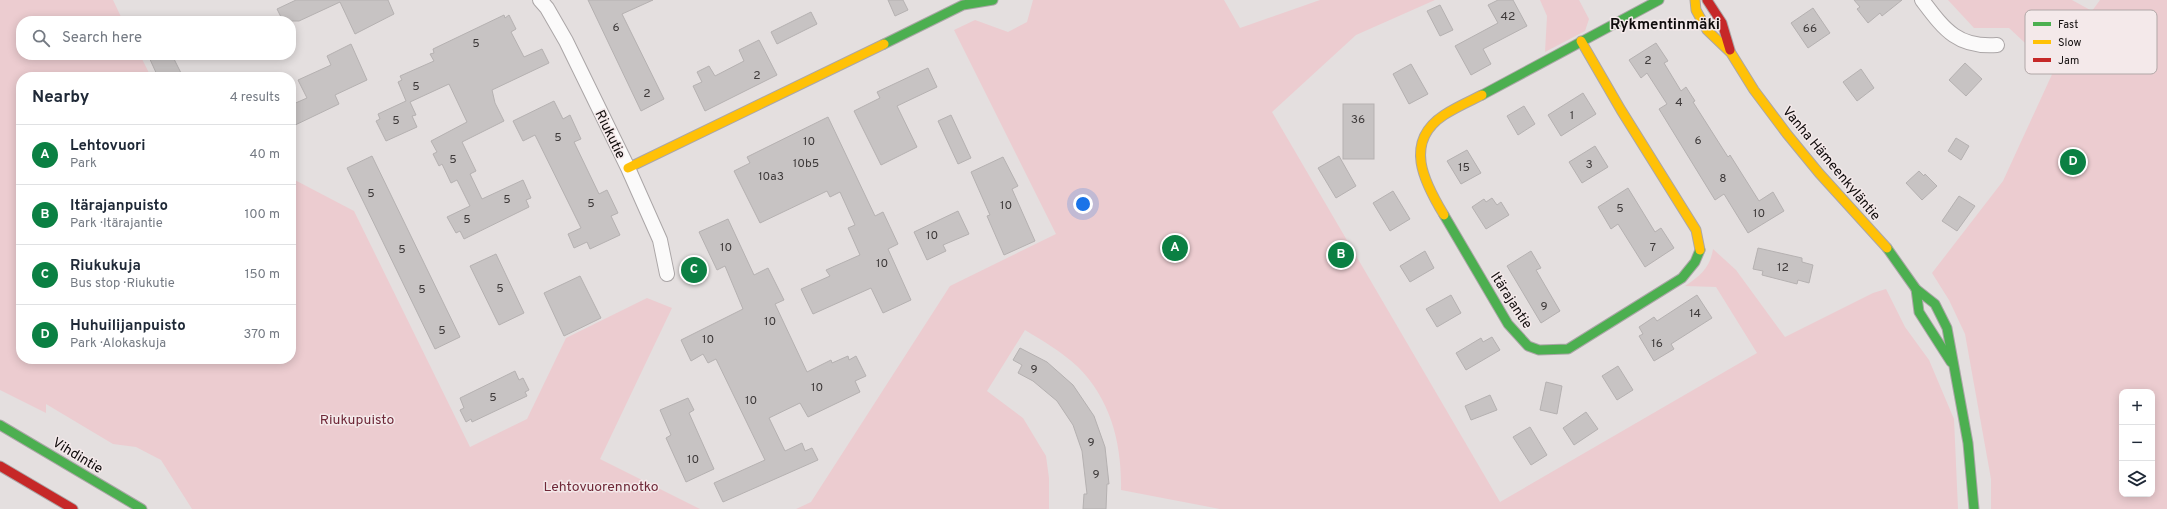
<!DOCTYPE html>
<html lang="en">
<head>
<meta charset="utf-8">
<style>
  :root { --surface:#fff; --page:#f2f2f3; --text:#1f2937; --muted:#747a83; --line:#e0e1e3; --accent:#0b8043 }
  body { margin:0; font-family:Overpass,sans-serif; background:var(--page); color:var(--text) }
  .controls { position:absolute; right:12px; bottom:12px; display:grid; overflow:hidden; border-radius:8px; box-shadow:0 2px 10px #0003 }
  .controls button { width:36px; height:36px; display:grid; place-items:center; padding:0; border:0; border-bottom:1px solid var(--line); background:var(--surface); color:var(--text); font:20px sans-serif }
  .you { position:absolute; left:1083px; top:204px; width:14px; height:14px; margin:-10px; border:3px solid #fff; border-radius:50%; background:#1a73e8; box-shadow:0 0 0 6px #1a73e833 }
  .badge { display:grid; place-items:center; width:26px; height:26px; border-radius:50%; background:var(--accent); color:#fff; font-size:13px; font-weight:700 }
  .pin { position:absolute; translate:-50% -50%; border:2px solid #fff; box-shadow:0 1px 4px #0006 }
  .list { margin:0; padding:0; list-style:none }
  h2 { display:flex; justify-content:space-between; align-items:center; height:52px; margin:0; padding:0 16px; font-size:17px }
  h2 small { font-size:13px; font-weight:400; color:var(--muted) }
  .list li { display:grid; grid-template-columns:26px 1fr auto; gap:12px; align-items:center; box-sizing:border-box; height:60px; padding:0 16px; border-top:1px solid var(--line) }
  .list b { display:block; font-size:15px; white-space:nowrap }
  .list p { margin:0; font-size:13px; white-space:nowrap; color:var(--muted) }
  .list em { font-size:13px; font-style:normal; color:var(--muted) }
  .icon { flex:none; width:22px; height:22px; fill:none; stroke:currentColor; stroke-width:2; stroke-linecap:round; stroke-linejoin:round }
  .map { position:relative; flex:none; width:2167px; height:509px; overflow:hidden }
  .search { position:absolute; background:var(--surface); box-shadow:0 2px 10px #0003; left:16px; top:16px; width:280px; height:44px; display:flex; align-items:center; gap:10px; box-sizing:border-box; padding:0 14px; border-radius:16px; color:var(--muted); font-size:15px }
  .panel { position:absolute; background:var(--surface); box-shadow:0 2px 10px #0003; left:16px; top:72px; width:280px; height:292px; border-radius:16px }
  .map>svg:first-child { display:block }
  .green { fill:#ecccd0; fill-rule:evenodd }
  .building { fill:#c7c3c3; stroke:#b5b1b1 }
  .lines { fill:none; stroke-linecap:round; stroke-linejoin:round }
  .street-casing { stroke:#aba6a7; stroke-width:16 }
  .fast-casing { stroke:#aba6a7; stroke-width:11 }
  .slow-casing { stroke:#aba6a7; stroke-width:11 }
  .jam-casing { stroke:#aba6a7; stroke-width:11 }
  .street { stroke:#fbfafa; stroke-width:14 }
  .fast { stroke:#4caf50; stroke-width:9 }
  .slow { stroke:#ffc107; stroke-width:9 }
  .jam { stroke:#c62828; stroke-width:9 }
  .labels { text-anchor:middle; stroke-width:3; stroke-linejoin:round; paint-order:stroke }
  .number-label { font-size:12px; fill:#3e3a3a }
  .street-label { font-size:14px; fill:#100c0c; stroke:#f4e9ea }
  .park-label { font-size:14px; fill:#6f2838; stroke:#f4e9ea }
  .neighbourhood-label { font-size:15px; font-weight:bold; fill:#100c0c; stroke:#f4e9ea }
  .key { fill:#f4e9ea; stroke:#b0a7a7; stroke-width:1 }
  .key-label { font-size:11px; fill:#100c0c }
</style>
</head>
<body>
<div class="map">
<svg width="2167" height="509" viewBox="0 0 2167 509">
  <rect width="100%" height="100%" fill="#e4dfdf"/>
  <!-- green -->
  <g class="green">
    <polygon points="0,0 113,0 123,21 21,21 21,55 140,55 151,77 21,77 21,359 291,359 291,178 354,211 470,447 527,419 566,338 647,298 672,308 600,459 700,509 192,509 161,460 136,447 113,444 46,404 46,413 0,390"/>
    <path d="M1033 0H1224L1240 28 1320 0H1435L1356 35 1272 112 1500 502 1757 353 1716 287 1685 286C1700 276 1710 268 1713 249L1736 270 1785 337 1873 293 1886 289 1905 327 1929 360 1954 419 1958 509H1220L1121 490C1122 444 1111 400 1078 367 1062 352 1043 341 1025 330L987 391 1023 418 1046 456 1049 478V509H796L811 502 950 286 1056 234 954 30 975 20 1008 32 1027 22Z"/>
    <polygon points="1540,0 1579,0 1589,19 1585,31 1545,52 1547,16"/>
    <path d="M1948 0H2072L2092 11 2100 0H2167V509H1991V479L1965 334 1949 300 1932 273 2003 181 2054 70 2009 28H1974ZM2122 392H2152V494H2122Z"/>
  </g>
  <!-- building -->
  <g class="building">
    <polygon points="296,0 388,0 394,14 355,34 340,2 299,21 283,21 277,9"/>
    <polygon points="588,0 653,0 622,14 664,99 641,111"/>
    <polygon points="888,0 903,0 908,10 895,16"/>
    <polygon points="1498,0 1513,0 1527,26 1483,49 1491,64 1471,75 1455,46 1498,23 1488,5"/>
    <polygon points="1854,0 1902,0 1882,16 1880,13 1868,23 1857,9 1860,7"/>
    <polygon points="1440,5 1453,30 1440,36 1427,11"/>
    <polygon points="1813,8 1830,33 1808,48 1791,23"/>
    <polygon points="811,12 817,24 777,44 771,32"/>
    <polygon points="504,15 505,18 509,15 516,29 511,32 524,57 542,49 549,63 492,90 495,103 504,121 462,142 476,171 470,174 482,199 523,180 531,198 526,200 529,207 464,239 460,231 456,233 447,217 470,206 457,180 451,183 442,164 439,166 433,154 437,152 431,141 467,122 449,84 410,102 416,115 412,116 417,127 386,141 376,121 380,119 378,114 406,101 398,82 402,80 400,76 434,61 430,54 434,53 433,49"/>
    <polygon points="759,40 777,75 705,111 693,86 702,82 697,72 709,66 715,76 744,61 739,50"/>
    <polygon points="1656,43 1668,61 1664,63 1681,91 1686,87 1695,101 1693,102 1728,157 1730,155 1759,201 1773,192 1784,211 1748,233 1724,194 1715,200 1659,109 1667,104 1647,73 1641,78 1629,60"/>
    <polygon points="351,44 367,80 335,95 339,104 291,127 291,105 307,98 298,80 331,65 327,56"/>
    <polygon points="148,55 172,55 183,77 158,77"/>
    <polygon points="1965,63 1982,79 1966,96 1949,80"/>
    <polygon points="1411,64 1428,94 1409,104 1393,74"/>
    <polygon points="928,68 937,87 897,106 917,147 881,165 854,111 880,98 877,92"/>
    <polygon points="1861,69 1874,88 1857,101 1843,82"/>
    <polygon points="1583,93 1596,114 1561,136 1548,115"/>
    <polygon points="554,101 563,119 570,115 581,139 574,142 599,194 607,190 618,213 611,216 620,235 590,249 587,242 574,248 568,234 581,228 535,135 523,141 513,121"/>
    <rect x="1343" y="104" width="31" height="55"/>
    <polygon points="1524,106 1535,124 1518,135 1507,116"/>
    <polygon points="951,115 971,158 958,164 938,121"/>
    <polygon points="828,117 875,216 883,212 898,244 888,249 911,300 883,313 871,288 813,314 801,289 830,276 826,270 860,255 848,228 855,225 840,192 830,197 827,191 760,223 734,171 750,163 747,157"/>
    <polygon points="1956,138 1969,146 1961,160 1948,151"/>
    <polygon points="1595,146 1608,167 1582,183 1569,162"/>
    <polygon points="1467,150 1481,173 1461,184 1447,161"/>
    <polygon points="372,156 460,337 435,349 347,168"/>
    <polygon points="1339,156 1356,186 1336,198 1318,168"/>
    <polygon points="1003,157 1018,186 1012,189 1035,241 1004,255 987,216 990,215 971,172"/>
    <polygon points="1919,171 1924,176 1925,174 1937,186 1922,200 1906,183"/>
    <polygon points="1628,188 1655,232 1661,228 1674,248 1645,267 1618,224 1611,229 1598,207"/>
    <polygon points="1393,191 1410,219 1390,231 1373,203"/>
    <polygon points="1959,196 1975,206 1957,231 1942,221"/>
    <polygon points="1492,198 1497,205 1501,202 1509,215 1486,229 1472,207 1484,199 1486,202"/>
    <polygon points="958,211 969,234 943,245 946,251 927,260 914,232"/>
    <polygon points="728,219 754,275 768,268 784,300 775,304 807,372 831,360 832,363 848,356 849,360 856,356 866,376 855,381 860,392 808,417 800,403 769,418 785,451 802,443 805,451 812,448 818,460 723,502 714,483 765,460 716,359 708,363 703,354 691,361 681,340 743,309 725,266 717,270 699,232"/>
    <polygon points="1758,248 1802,258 1802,262 1813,265 1809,283 1798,280 1797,284 1762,275 1763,271 1753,269"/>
    <polygon points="1425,251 1434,268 1410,282 1400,266"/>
    <polygon points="1531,251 1541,268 1536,270 1560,311 1541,323 1507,266"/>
    <polygon points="496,254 524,313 499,325 470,266"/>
    <polygon points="580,276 601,318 564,336 544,293"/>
    <polygon points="1451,295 1461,313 1437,327 1426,309"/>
    <polygon points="1697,295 1712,318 1671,344 1674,349 1654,361 1639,336 1643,334 1639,327 1654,317 1657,321"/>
    <polygon points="1492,337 1500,350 1466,370 1456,353 1481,338 1483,342"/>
    <polygon points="1020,348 1047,362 1073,385 1094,416 1105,447 1109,484 1107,484 1106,509 1083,509 1084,494 1087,494 1082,451 1073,425 1057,401 1033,381 1018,373 1022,365 1013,360"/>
    <polygon points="1618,366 1633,390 1617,400 1602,376"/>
    <polygon points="515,371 519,380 523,378 529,390 525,392 527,396 472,422 471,419 466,422 460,410 464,408 460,398"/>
    <polygon points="1546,382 1562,386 1557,414 1540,410"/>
    <polygon points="1490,395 1497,410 1471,420 1465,406"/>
    <polygon points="688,398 694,410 689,413 714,469 686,482 666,438 671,435 660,410"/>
    <polygon points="1586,412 1598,429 1574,445 1563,428"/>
    <polygon points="1530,427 1547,455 1531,465 1513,437"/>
  </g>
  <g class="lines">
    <defs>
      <g id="street">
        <polyline points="540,0 547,8 566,41 628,168 660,240 667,274"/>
        <path d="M1922 0C1944 29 1957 48 1997 45"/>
      </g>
      <g id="fast">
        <polyline points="884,44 963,5 993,0"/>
        <polyline points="1482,95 1659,0"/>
        <polyline points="1444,215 1508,324 1528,346 1539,350 1568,349 1682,278 1695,262 1700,250"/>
        <polyline points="1887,248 1916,289 1935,304 1947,328 1968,443 1974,509"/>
        <polyline points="1916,289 1919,312 1951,362"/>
        <polyline points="0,425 142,509"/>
      </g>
      <g id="slow">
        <polyline points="1695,0 1696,10 1707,30 1731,53 1754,90 1787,134 1819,173 1887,248"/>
        <polyline points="1581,41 1621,110 1696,230 1700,250"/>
        <polyline points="628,168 884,44"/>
        <path d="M1444 215C1424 182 1403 142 1444 115 1456 107 1470 101 1482 95"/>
      </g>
      <g id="jam">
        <polyline points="1707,0 1722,23 1730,50"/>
        <polyline points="0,466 73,509"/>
      </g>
    </defs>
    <!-- street casing -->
    <use href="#street" class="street-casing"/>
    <!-- fast casing -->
    <use href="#fast" class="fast-casing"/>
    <!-- slow casing -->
    <use href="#slow" class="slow-casing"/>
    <!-- jam casing -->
    <use href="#jam" class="jam-casing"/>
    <!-- street -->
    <use href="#street" class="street"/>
    <!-- fast -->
    <use href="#fast" class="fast"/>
    <!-- slow -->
    <use href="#slow" class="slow"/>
    <!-- jam -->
    <use href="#jam" class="jam"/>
  </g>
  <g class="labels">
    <!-- number labels -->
    <g class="number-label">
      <text x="1508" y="20">42</text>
      <text x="616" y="31">6</text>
      <text x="1810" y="32">66</text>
      <text x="476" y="47">5</text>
      <text x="1648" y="64">2</text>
      <text x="757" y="79">2</text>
      <text x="416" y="90">5</text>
      <text x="647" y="97">2</text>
      <text x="1679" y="106">4</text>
      <text x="1572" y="119">1</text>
      <text x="1358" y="123">36</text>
      <text x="396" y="124">5</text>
      <text x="558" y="141">5</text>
      <text x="1698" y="144">6</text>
      <text x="809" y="145">10</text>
      <text x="453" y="163">5</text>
      <text x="806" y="167">10b5</text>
      <text x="1589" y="168">3</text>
      <text x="1464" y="171">15</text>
      <text x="771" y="180">10a3</text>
      <text x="1723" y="182">8</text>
      <text x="371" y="197">5</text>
      <text x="507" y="203">5</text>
      <text x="591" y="207">5</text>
      <text x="1006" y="209">10</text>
      <text x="1620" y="212">5</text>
      <text x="1759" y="217">10</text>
      <text x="467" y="223">5</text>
      <text x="932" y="239">10</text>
      <text x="726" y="251">10</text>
      <text x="1653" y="251">7</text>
      <text x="402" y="253">5</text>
      <text x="882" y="267">10</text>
      <text x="1783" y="271">12</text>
      <text x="500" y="292">5</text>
      <text x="422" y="293">5</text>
      <text x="1544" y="310">9</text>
      <text x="1695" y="317">14</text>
      <text x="770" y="325">10</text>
      <text x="442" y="334">5</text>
      <text x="708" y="343">10</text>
      <text x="1657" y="347">16</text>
      <text x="1034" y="373">9</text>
      <text x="817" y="391">10</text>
      <text x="493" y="401">5</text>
      <text x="751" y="404">10</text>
      <text x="1091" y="446">9</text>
      <text x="693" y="463">10</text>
      <text x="1096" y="478">9</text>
    </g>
    <!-- street labels -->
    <g class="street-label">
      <text transform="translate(611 134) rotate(64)" y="5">Riukutie</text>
      <text transform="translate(1832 163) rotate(50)" y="5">Vanha Hämeenkyläntie</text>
      <text transform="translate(1512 300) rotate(57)" y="5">Itärajantie</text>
      <text transform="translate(78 455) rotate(31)" y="5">Vihdintie</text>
    </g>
    <!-- park labels -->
    <g class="park-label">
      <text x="357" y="424">Riukupuisto</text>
      <text x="601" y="491">Lehtovuorennotko</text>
    </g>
    <!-- neighbourhood labels -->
    <g class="neighbourhood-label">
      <text x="1665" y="29">Rykmentinmäki</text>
    </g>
  </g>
  <!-- legend -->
  <rect x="2025" y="10" width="132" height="64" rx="6" class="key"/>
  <rect x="2033" y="22" width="18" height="4" fill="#4caf50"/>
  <rect x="2033" y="40" width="18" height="4" fill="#ffc107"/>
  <rect x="2033" y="58" width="18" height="4" fill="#c62828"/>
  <g class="key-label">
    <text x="2058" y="28">Fast</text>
    <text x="2058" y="46">Slow</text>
    <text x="2058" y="64">Jam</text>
  </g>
</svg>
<div class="controls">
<button>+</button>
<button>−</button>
<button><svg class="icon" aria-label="layers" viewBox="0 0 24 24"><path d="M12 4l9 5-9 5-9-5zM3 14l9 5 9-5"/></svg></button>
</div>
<div class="you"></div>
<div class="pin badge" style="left:1175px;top:248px">A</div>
<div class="pin badge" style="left:1341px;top:255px">B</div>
<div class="pin badge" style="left:694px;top:270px">C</div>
<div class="pin badge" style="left:2073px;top:162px">D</div>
<div class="search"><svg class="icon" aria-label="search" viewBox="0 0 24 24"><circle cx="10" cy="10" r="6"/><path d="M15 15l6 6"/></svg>Search here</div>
<section class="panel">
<h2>Nearby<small>4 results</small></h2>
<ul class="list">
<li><span class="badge">A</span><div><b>Lehtovuori</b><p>Park</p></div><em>40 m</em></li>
<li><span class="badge">B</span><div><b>Itärajanpuisto</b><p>Park · Itärajantie</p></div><em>100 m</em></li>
<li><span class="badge">C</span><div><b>Riukukuja</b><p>Bus stop · Riukutie</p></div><em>150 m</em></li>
<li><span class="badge">D</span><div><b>Huhuilijanpuisto</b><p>Park · Alokaskuja</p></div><em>370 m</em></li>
</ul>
</section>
</div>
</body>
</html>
